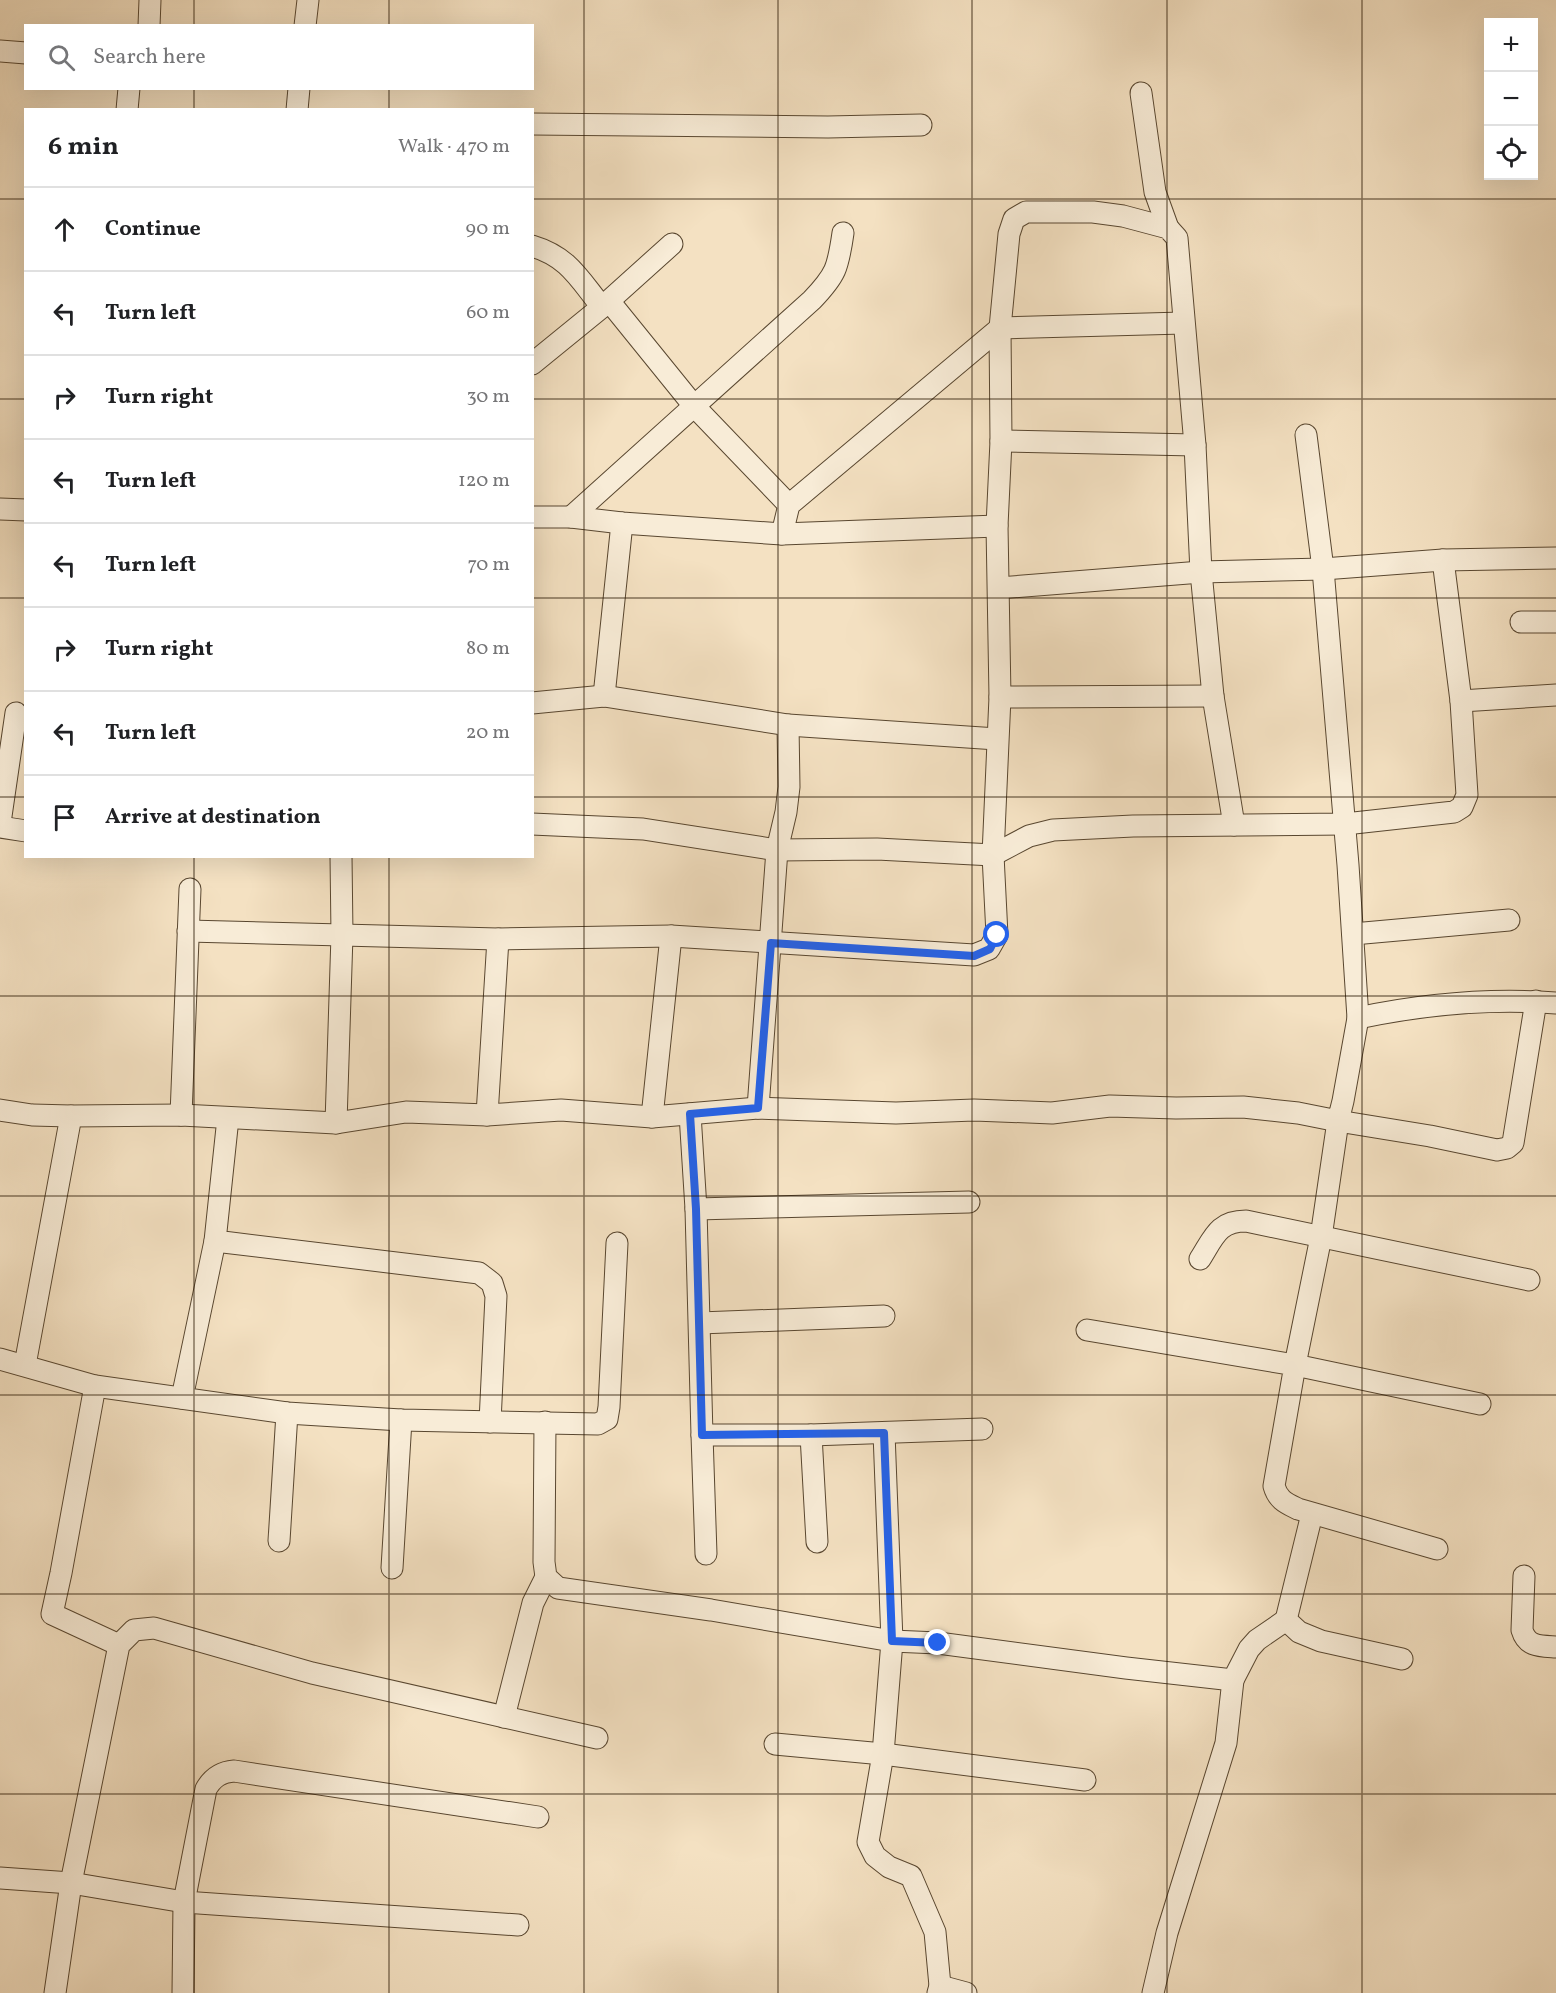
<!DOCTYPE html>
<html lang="en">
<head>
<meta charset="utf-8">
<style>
  :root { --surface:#fff; --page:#f6f6f6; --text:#202124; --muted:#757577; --line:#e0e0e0 }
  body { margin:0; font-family:Vollkorn,serif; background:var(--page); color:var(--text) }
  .controls { position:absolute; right:18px; top:18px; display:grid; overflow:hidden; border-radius:0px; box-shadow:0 6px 24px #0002 }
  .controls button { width:54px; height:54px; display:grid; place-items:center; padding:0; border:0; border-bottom:2px solid var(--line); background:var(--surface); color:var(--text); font:30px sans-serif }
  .stop { position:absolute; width:18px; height:18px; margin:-14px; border:4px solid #2563eb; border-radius:50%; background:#fff }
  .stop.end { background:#2563eb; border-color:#fff; box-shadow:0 2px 6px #0008 }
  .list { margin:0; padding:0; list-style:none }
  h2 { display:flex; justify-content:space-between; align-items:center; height:78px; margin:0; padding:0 24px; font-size:26px }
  h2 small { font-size:20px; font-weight:400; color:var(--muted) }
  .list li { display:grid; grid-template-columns:39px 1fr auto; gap:18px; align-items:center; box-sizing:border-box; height:84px; padding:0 24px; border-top:2px solid var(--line) }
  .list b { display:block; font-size:22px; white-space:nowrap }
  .list em { font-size:20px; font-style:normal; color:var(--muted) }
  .icon { flex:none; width:33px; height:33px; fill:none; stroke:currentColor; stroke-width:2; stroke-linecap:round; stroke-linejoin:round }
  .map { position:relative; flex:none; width:1556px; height:1993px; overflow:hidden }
  .search { position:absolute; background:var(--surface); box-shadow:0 6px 24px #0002; left:24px; top:24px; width:510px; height:66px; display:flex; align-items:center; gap:15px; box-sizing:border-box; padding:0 21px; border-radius:0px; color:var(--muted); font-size:22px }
  .panel { position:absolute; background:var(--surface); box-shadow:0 6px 24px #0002; left:24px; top:108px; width:510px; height:750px; border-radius:0px }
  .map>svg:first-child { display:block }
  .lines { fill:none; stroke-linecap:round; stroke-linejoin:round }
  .street-casing { stroke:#594730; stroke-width:23 }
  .street { stroke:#f8ecd7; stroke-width:21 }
  .route { stroke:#2563eb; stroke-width:8 }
  .grid { fill:none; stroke:#251400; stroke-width:1.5; stroke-opacity:0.55 }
</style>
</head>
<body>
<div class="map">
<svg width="1556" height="1993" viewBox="0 0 1556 1993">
  <rect width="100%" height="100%" fill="#f4e1c2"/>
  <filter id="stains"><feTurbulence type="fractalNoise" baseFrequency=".00333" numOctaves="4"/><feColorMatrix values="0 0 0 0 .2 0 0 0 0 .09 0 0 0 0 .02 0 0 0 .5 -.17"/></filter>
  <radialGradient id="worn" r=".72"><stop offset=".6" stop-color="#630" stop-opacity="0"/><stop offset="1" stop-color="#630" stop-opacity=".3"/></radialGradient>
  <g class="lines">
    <defs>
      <g id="street">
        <polyline points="149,26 150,0"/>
        <polyline points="305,26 308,0"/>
        <polyline points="0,51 26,53"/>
        <polyline points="1141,93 1155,192 1168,228"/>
        <polyline points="127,110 129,88"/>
        <polyline points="297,110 299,88"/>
        <polyline points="532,124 828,127 921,125"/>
        <path d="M532 246C569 257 579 279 602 307"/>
        <polyline points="609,301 694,406 789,505"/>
        <polyline points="532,364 602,307 672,244"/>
        <polyline points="1001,441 1195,445"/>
        <polyline points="0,509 26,510"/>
        <polyline points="532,517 571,517 622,523 782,534 997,526"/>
        <path d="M571 517 812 300C836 275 838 268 843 233"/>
        <polyline points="782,534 789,505 1000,328 1183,323"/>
        <polyline points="1443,560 1461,701 1556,695"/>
        <polyline points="999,588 1201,572 1323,569 1443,560 1556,558"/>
        <polyline points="1521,622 1556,622"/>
        <polyline points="604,696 622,523"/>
        <polyline points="1000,697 1213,696"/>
        <polyline points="532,703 604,696 788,725 997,739"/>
        <polyline points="0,823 16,713"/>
        <polyline points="532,824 643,829 777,850 877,849 993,855 1029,836 1053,830 1133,826 1345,824 1454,812 1462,807 1467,795 1461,701"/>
        <polyline points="0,827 26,831"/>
        <polyline points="188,931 498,939 671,936 974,955 989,949 997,935 993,855 1000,697 997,526 1001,441 1000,328 1009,234 1014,219 1026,212 1093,212 1123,216 1168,228 1177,238 1195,445 1201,572 1213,696 1234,825"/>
        <polyline points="1353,934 1509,920"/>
        <path d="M1358 1018C1424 1004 1489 998 1556 1003"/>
        <polyline points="758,1108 777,850 786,812 789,787 788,725"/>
        <polyline points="0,1110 32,1115 71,1116 181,1115 336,1123 406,1112 487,1115 561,1110 652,1117 758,1108 896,1113 974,1110 1052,1113 1110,1106 1176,1108 1243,1107 1298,1113 1338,1121 1343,1101 1358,1018 1348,865 1323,569 1306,435"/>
        <polyline points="690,1114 696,1209 702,1435 811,1435 982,1429"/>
        <polyline points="181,1115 190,889"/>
        <polyline points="487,1115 498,939"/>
        <polyline points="652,1117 671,936"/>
        <polyline points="228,1118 215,1241 479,1273 492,1283 496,1296 490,1422"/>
        <polyline points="336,1123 342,935 341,856"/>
        <polyline points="696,1209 969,1202"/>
        <path d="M1200 1259C1214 1237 1218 1221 1246 1221L1529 1280"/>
        <polyline points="700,1323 884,1316"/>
        <path d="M1087 1330 1295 1365 1274 1486C1278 1500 1286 1503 1298 1509L1437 1549"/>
        <polyline points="0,1359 95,1386 287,1413 401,1420 598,1424 607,1419 609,1407 617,1243"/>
        <polyline points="25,1365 71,1116"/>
        <polyline points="95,1386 61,1573 52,1614 119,1645"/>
        <polyline points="182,1398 215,1241"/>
        <polyline points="1480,1404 1295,1365 1321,1237 1338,1121 1430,1136 1497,1150 1507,1148 1513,1143 1536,1001"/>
        <polyline points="545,1422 544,1562 546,1577 558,1588 711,1610 892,1641 938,1643 1126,1668 1233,1680 1249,1649 1257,1640 1286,1620"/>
        <polyline points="884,1433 892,1641 883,1754 868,1842 875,1856 889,1867 911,1876 935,1932 940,1986 938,1993"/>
        <polyline points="702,1435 706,1554"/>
        <polyline points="811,1435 817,1542"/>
        <polyline points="1312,1514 1286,1620 1299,1632 1321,1641 1402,1659"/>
        <polyline points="279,1541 287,1413"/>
        <polyline points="392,1568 401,1420"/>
        <path d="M1524 1576 1522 1630C1527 1647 1540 1646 1556 1647"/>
        <polyline points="504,1717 533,1603 546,1577"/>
        <polyline points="775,1744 883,1754 1085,1780"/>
        <polyline points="0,1878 71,1883 184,1902 518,1925"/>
        <polyline points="940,1986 966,1993"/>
        <polyline points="55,1993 71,1883 119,1645 134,1630 154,1628 312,1673 597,1738"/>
        <path d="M183 1993 184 1902 206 1789C213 1777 221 1772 234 1771L538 1817"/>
        <polyline points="1153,1993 1167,1933 1226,1743 1233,1680"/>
      </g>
    </defs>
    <!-- street casing -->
    <use href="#street" class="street-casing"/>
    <!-- street -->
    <use href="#street" class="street"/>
  </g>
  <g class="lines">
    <!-- route -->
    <polyline class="route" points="938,1643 892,1641 884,1433 702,1435 696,1209 690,1114 758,1108 771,943 974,956 990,949 997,935"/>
  </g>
  <!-- grid -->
  <path class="grid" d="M194 0V26M389 0V26M584 0V1993M778 0V1993M972 0V1993M1167 0V1993M1362 0V1993M194 88V110M389 88V110M0 199H26M532 199H1556M0 399H26M532 399H1556M0 598H26M532 598H1556M0 797H26M532 797H1556M194 856V1993M389 856V1993M0 996H1556M0 1196H1556M0 1395H1556M0 1594H1556M0 1794H1556"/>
  <rect width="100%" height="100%" filter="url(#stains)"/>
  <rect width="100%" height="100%" fill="url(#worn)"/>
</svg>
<div class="controls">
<button>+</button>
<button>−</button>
<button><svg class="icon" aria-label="locate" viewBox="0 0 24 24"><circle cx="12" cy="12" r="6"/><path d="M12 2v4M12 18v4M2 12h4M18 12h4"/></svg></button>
</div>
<div class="stop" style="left:997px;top:935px"></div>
<div class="stop end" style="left:938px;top:1643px"></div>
<div class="search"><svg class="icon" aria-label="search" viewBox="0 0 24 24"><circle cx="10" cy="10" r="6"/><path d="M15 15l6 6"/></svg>Search here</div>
<section class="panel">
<h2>6 min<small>Walk · 470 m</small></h2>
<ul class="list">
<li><svg class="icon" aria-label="ahead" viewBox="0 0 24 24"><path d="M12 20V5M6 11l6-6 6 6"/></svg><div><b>Continue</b></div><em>90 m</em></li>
<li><svg class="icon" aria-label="left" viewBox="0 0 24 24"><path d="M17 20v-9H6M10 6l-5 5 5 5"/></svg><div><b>Turn left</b></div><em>60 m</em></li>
<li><svg class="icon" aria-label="right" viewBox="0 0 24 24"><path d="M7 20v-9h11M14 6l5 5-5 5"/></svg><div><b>Turn right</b></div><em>30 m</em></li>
<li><svg class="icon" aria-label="left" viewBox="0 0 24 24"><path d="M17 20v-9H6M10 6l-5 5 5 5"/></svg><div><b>Turn left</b></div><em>120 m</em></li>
<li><svg class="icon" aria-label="left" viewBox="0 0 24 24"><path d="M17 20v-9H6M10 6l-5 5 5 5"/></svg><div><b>Turn left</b></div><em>70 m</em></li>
<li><svg class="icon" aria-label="right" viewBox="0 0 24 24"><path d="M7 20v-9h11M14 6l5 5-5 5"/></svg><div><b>Turn right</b></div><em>80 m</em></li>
<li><svg class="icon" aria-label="left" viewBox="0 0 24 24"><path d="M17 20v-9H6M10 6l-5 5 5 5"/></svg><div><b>Turn left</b></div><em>20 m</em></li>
<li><svg class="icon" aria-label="arrive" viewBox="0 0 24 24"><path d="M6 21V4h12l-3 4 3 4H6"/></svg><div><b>Arrive at destination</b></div></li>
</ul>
</section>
</div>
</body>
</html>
